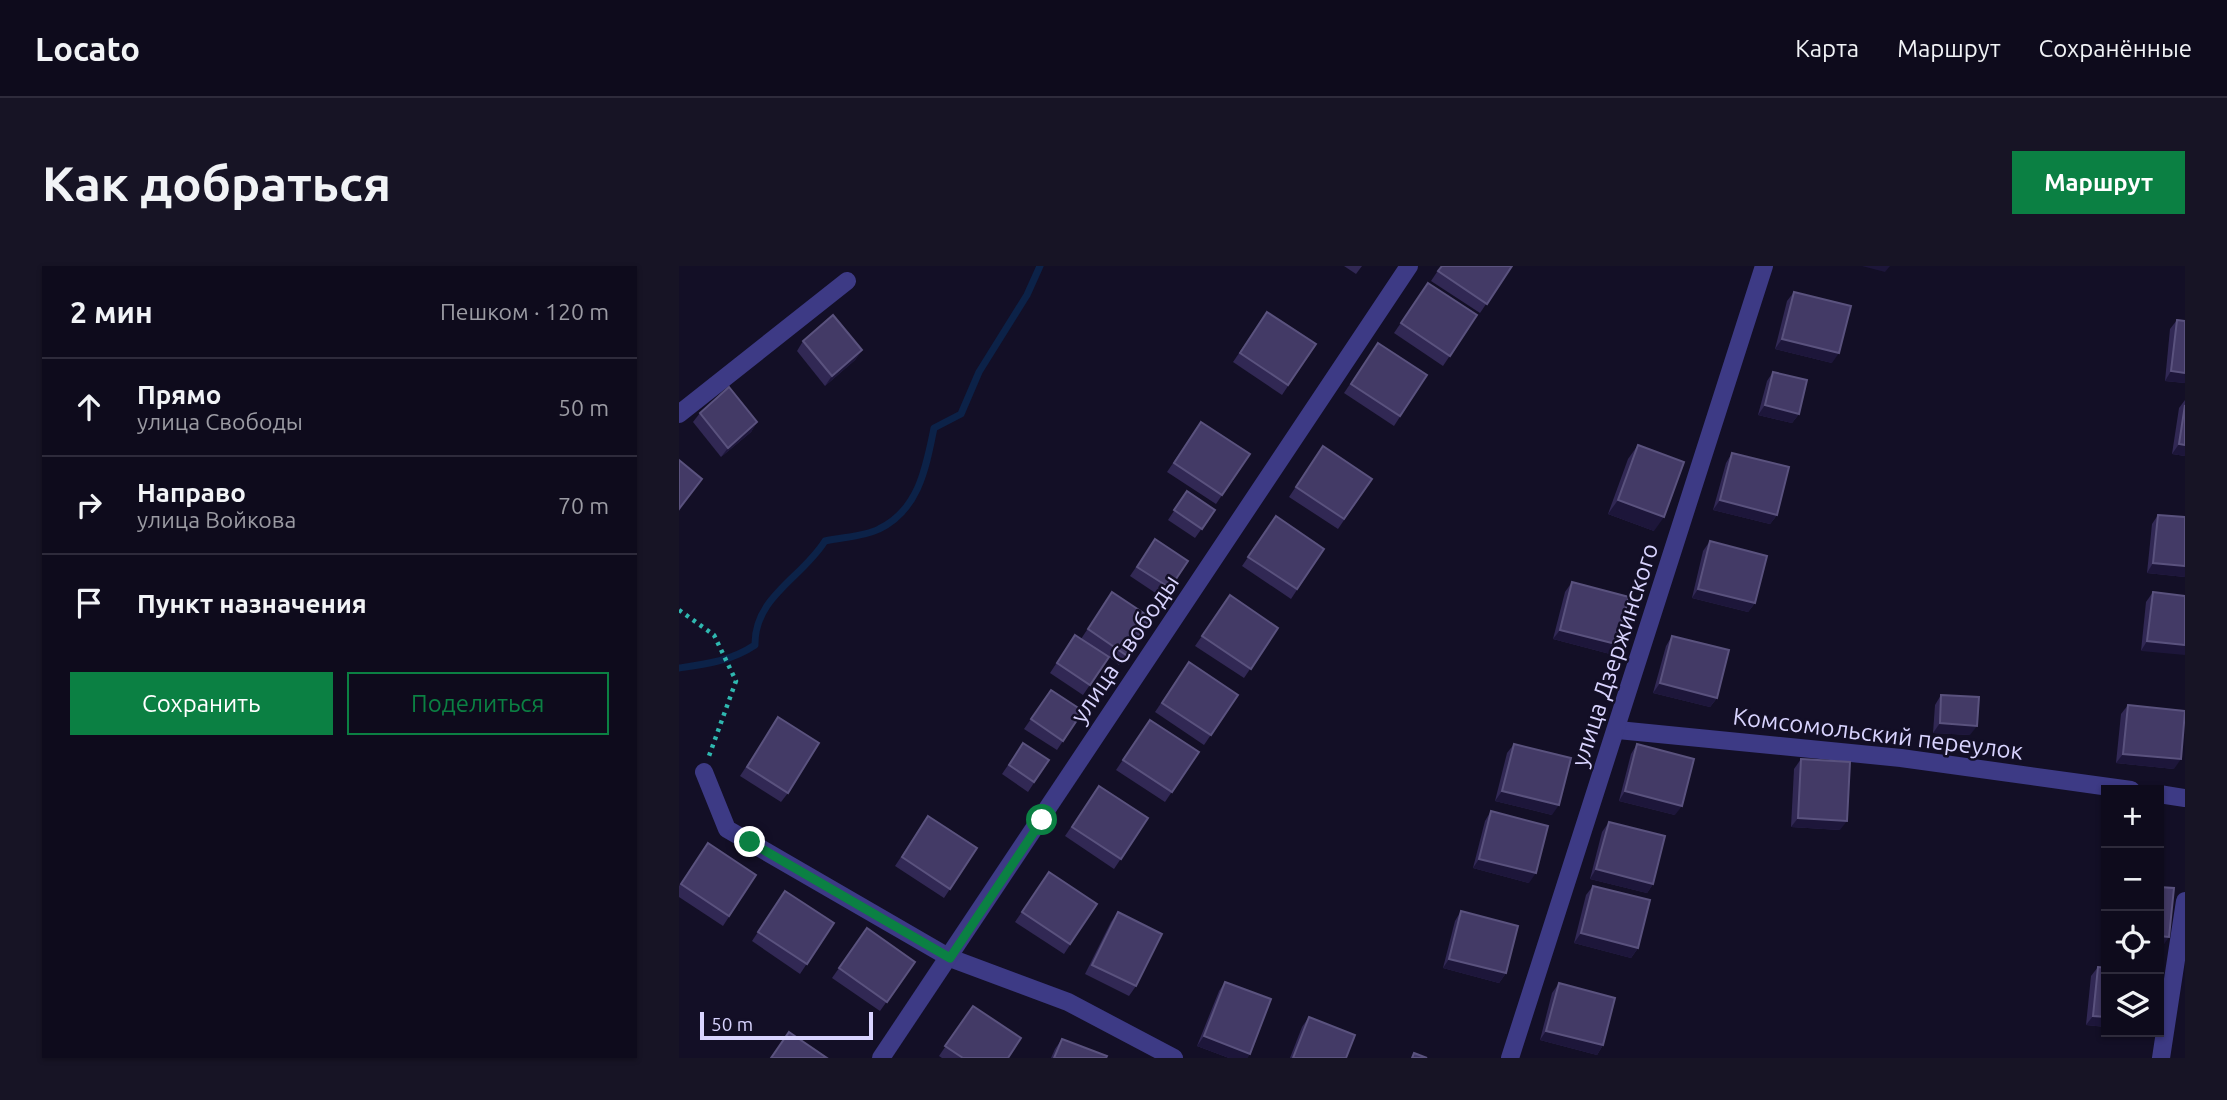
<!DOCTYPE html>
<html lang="ru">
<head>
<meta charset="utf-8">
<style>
  :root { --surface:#0e0b1c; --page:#171425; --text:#f1f3f6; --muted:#9b9ba3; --line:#2e2b3b; --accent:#0b8043 }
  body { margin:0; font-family:Ubuntu,sans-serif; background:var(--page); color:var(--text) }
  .controls { position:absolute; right:21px; bottom:21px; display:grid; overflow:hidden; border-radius:0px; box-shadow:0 2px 5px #0004 }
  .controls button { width:63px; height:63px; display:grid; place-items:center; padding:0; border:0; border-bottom:2px solid var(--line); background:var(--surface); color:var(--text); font:35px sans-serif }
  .scale { position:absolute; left:21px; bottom:18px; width:173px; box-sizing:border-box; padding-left:7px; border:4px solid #d9d4ff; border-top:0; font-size:19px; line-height:24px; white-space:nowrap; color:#d9d4ff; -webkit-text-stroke:5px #130f26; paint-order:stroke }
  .stop { position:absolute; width:21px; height:21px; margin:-16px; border:5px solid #0b8043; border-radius:50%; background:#fff }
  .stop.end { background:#0b8043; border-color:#fff; box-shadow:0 2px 7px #0008 }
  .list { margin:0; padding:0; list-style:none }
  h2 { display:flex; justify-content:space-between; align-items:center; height:91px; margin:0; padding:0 28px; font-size:30px }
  h2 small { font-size:23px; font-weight:400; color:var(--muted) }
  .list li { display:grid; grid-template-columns:46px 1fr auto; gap:21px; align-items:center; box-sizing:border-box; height:98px; padding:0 28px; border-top:2px solid var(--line) }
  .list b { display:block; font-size:26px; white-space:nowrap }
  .list p { margin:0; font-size:23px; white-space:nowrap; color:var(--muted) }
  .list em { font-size:23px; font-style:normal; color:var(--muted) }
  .actions { display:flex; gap:14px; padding:21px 28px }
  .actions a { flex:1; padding:16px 0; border:2px solid var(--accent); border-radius:0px; text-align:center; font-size:24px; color:var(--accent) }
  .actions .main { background:var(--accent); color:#fff }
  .icon { flex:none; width:38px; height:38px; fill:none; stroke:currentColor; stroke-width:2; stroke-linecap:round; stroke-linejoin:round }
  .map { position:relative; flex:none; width:1506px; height:792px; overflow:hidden; border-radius:0px }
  header { display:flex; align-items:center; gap:42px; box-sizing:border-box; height:98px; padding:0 35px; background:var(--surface); border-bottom:2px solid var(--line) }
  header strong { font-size:33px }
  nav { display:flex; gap:38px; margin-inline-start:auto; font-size:24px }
  .intro { display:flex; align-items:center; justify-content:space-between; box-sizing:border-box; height:168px; padding:0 42px }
  h1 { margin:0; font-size:49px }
  .button { padding:18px 32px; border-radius:0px; background:var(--accent); color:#fff; font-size:24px; font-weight:700 }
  main { display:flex; gap:42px; padding:0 42px }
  aside { flex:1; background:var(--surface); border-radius:0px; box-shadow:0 2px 5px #0004 }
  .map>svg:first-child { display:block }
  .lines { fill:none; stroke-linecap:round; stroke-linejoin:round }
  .stream { stroke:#0c2248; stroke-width:7 }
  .path { stroke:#2fb8b0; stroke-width:4.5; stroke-dasharray:3.5 5; stroke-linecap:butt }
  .minor { stroke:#3d3a85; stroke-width:18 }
  .tertiary { stroke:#3d3a85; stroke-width:18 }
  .wall { fill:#312854 }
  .shaded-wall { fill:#1d163a }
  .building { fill:#433a66; stroke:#5a527e; stroke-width:2 }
  .route { stroke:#0b8043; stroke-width:9 }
  .labels { text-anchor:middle; stroke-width:5; stroke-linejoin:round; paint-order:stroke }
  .street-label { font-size:24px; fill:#d9d4ff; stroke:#130f26 }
</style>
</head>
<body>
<header>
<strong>Locato</strong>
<nav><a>Карта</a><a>Маршрут</a><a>Сохранённые</a></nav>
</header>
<div class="intro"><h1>Как добраться</h1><a class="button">Маршрут</a></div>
<main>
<aside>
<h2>2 мин<small>Пешком · 120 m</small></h2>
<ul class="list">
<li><svg class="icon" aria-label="ahead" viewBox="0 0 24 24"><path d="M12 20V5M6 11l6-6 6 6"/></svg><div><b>Прямо</b><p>улица Свободы</p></div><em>50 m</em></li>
<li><svg class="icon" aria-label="right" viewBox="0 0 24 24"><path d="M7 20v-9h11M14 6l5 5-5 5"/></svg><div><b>Направо</b><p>улица Войкова</p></div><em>70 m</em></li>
<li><svg class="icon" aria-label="arrive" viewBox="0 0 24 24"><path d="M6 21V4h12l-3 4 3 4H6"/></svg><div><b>Пункт назначения</b></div></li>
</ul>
<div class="actions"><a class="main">Сохранить</a><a>Поделиться</a></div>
</aside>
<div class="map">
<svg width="1506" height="792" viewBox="0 0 1506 792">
  <rect width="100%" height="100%" fill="#130f26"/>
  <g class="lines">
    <!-- stream -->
    <path class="stream" d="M0 402C28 398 52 395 76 379 75 331 123 312 146 275 162 271 185 271 200 263 240 244 247 201 255 162L282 148 300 106 348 29 361 0"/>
    <!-- path -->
    <polyline class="path" points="0,344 35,369 57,415 30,490"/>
    <!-- minor -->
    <g class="minor">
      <polyline points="0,148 168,15"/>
      <polyline points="939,464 1222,492 1452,524"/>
      <polyline points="25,506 48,563 271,692 389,736 495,792"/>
      <polyline points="1480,528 1506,532"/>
      <polyline points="202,792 730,0"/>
      <polyline points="1482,792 1506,635"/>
    </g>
    <!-- tertiary -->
    <polyline class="tertiary" points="831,792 1085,0"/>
  </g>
  <!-- wall -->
  <g class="wall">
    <polygon points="665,0 683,0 677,8"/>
    <polygon points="762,0 833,0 801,47 752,15"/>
    <polygon points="749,17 798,49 764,100 715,67"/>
    <polygon points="1115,26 1153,97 1096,83 1108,35"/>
    <polygon points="588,46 637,78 603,129 554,96"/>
    <polygon points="1498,54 1506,55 1506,117 1486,115 1491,63"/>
    <polygon points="124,75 183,84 176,94 146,120 118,85"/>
    <polygon points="699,77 748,109 715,160 665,127"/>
    <polygon points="1094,106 1120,148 1113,157 1079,149 1088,115"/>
    <polygon points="1506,134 1506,190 1493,188 1500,142"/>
    <polygon points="21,147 78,156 72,166 42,191 14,156"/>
    <polygon points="522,156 571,188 537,238 488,206"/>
    <polygon points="959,179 975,265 929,248 949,193"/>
    <polygon points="644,180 693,213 659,263 610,231"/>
    <polygon points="1053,187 1098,249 1091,258 1034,244 1047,197"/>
    <polygon points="508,225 536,244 516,272 489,254"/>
    <polygon points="1479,249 1506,311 1468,307 1473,258"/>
    <polygon points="597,250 645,283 612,333 563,300"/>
    <polygon points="476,273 509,295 484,332 451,310"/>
    <polygon points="1031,275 1076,337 1069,346 1013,332 1024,285"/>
    <polygon points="893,316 937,378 931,388 874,373 886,326"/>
    <polygon points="433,326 472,352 440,399 430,391 404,429 371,407 396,369 402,373"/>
    <polygon points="1474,326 1506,330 1462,385 1467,336"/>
    <polygon points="551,329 599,362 565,412 516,380"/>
    <polygon points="993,370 1038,432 1031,441 974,427 987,380"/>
    <polygon points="510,396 559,429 525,479 476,446"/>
    <polygon points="372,424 404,445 378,484 345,463"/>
    <polygon points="1262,429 1291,469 1254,467 1256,439"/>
    <polygon points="1449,439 1495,503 1437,497 1442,448"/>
    <polygon points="471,454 520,486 486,536 437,504"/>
    <polygon points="93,461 109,527 102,536 61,510"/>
    <polygon points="344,477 370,494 349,526 323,508"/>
    <polygon points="835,478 873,549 816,535 828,487"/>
    <polygon points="958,478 996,549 940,535 952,488"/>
    <polygon points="1122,493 1161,564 1112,561 1115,503"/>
    <polygon points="420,520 469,552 435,603 386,570"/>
    <polygon points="812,545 850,617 794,602 806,555"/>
    <polygon points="249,550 298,582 265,632 216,600"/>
    <polygon points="930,556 974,618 968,627 911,613 923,566"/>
    <polygon points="29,577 77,609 44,660 0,631 0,620"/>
    <polygon points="370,606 418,638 385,688 336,656"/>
    <polygon points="914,620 959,682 952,692 895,677 907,629"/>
    <polygon points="106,625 155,657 121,708 73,675"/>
    <polygon points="782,645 827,707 820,717 764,702 776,655"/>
    <polygon points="439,646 457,720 450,730 406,708 432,656"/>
    <polygon points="1427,653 1427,675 1425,674"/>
    <polygon points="188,662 236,696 201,745 153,712"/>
    <polygon points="1419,701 1427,761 1407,759 1412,710"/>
    <polygon points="546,716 571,788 568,792 550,792 518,780 540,725"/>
    <polygon points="880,717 924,779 918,789 861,774 873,727"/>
    <polygon points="294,740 329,792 263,792 260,790"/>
    <polygon points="630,751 667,792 611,792 623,761"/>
    <polygon points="383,773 427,792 372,792 376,783"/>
  </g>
  <!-- shaded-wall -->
  <g class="shaded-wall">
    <polygon points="1183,0 1211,0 1206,6"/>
    <polygon points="1103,73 1160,87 1153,97 1096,83"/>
    <polygon points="183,84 176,94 146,120 153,110"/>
    <polygon points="1492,105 1506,107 1506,117 1486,115"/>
    <polygon points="1086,139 1120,148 1113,157 1079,149"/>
    <polygon points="78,156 72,166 42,191 49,182"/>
    <polygon points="1500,178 1506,179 1506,190 1493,188"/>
    <polygon points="939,234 985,251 975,265 929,248"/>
    <polygon points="1041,234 1098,249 1091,258 1034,244"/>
    <polygon points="1474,297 1506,300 1506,311 1468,307"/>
    <polygon points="1019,323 1076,337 1069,346 1013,332"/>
    <polygon points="881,364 937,378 931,388 874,373"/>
    <polygon points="1468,375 1506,379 1506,389 1462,385"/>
    <polygon points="981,417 1038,432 1031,441 974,427"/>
    <polygon points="1261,457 1298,460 1291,469 1254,467"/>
    <polygon points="1444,488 1502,493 1495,503 1437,497"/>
    <polygon points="823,525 880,539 873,549 816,535"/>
    <polygon points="946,525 1003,540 996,549 940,535"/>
    <polygon points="1119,552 1168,555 1161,564 1112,561"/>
    <polygon points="800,593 857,607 850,617 794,602"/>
    <polygon points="917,603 974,618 968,627 911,613"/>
    <polygon points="902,667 959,682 952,692 895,677"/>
    <polygon points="1480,670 1490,671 1483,681 1480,680"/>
    <polygon points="770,693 827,707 820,717 764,702"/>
    <polygon points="1414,750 1427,751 1427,761 1407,759"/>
    <polygon points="867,765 924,779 918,789 861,774"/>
    <polygon points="525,770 571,788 568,792 550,792 518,780"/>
  </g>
  <!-- building -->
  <g class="building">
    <polygon points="763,0 833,0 808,38 759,5"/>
    <polygon points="749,17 798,49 771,90 722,57"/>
    <polygon points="1115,26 1172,40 1160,87 1103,73"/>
    <polygon points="588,46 637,78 609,119 561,87"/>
    <polygon points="154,49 183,84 153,110 124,75"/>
    <polygon points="1498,54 1506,55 1506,107 1492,105"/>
    <polygon points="699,77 748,109 721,150 672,118"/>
    <polygon points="1094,106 1128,114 1120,148 1086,139"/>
    <polygon points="50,121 78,156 49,182 21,147"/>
    <polygon points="1506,139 1506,179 1500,178"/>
    <polygon points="522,156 571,188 543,229 495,197"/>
    <polygon points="959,179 1005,196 985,251 939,234"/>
    <polygon points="644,180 693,213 665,253 617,221"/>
    <polygon points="1053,187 1110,201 1098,249 1041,234"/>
    <polygon points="0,194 23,213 0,243"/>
    <polygon points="508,225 536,244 523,263 495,244"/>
    <polygon points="1479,249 1506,251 1506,300 1474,297"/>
    <polygon points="597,250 645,283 618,323 569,291"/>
    <polygon points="476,273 509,295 491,322 458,301"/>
    <polygon points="1031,275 1088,290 1076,337 1019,323"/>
    <polygon points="893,316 950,331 937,378 881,364"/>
    <polygon points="433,326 472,352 447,389 409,363"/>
    <polygon points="1474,326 1506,330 1506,379 1468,375"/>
    <polygon points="551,329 599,362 572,403 523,370"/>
    <polygon points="396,369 430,391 411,419 378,397"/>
    <polygon points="993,370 1050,384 1038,432 981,417"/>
    <polygon points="510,396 559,429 532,469 483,437"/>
    <polygon points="372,424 404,445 384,475 352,453"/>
    <polygon points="1262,429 1300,431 1298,460 1261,457"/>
    <polygon points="1449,439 1506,445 1502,493 1444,488"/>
    <polygon points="99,451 140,477 109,527 68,501"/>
    <polygon points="471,454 520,486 493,526 444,494"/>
    <polygon points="344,477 370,494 355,516 330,499"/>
    <polygon points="835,478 892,492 880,539 823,525"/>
    <polygon points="958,478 1015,493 1003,540 946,525"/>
    <polygon points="1122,493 1171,496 1168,555 1119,552"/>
    <polygon points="420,520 469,552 442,593 393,561"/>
    <polygon points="812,545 869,560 857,607 800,593"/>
    <polygon points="249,550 298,582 271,623 223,591"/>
    <polygon points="930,556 986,570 974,618 917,603"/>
    <polygon points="29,577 77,609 50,650 2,618"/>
    <polygon points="370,606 418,638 391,678 343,646"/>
    <polygon points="914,620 971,634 959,682 902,667"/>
    <polygon points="1480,621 1495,622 1490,671 1480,670"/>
    <polygon points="106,625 155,657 128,698 79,666"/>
    <polygon points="782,645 839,660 827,707 770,693"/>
    <polygon points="439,646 483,668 457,720 413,699"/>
    <polygon points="188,662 236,696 208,736 160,702"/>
    <polygon points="1419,701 1427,702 1427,751 1414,750"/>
    <polygon points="546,716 592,733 571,788 525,770"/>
    <polygon points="880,717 936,732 924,779 867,765"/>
    <polygon points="294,740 342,772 329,792 284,792 266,780"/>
    <polygon points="630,751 676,769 667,792 614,792"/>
    <polygon points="110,766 148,792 92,792"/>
    <polygon points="383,773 428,790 427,792 375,792"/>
    <polygon points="735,787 748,792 733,792"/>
  </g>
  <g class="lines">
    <!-- route -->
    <polyline class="route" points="71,576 271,692 363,554"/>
  </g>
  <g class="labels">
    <!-- street labels -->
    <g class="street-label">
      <text transform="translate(446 383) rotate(-56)" y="8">улица Свободы</text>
      <text transform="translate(936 389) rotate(-72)" y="8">улица Дзержинского</text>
      <text transform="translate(1199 468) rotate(7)" y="8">Комсомольский переулок</text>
    </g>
  </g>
</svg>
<div class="controls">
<button>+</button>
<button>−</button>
<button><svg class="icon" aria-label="locate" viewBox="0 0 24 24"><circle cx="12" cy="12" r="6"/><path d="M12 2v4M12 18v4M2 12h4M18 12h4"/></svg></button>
<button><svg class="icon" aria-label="layers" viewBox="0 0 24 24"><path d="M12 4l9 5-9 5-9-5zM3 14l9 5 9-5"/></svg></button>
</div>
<div class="scale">50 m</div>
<div class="stop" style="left:363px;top:554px"></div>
<div class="stop end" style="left:71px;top:576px"></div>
</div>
</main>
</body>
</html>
